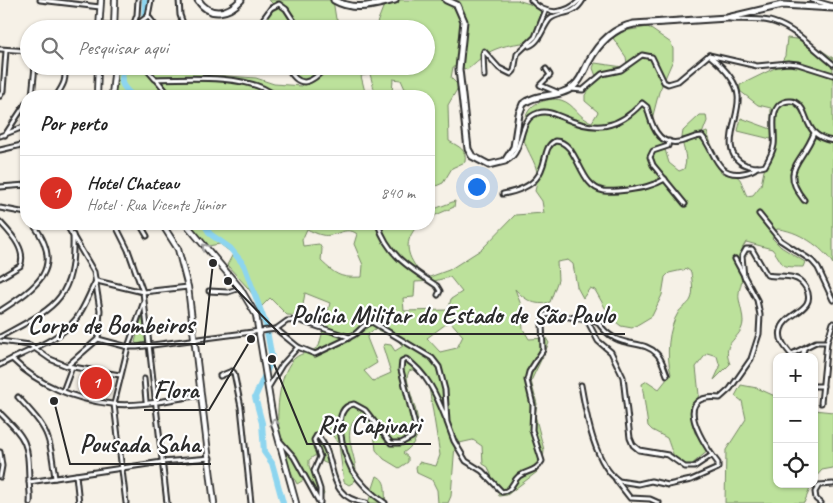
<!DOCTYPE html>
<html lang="pt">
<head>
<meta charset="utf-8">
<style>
  :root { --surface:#fff; --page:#f2f2f2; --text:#222; --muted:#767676; --line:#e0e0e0; --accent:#d93025 }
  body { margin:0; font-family:Caveat,sans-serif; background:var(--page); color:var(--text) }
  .controls { position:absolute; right:15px; bottom:15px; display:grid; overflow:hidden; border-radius:10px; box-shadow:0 1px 4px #0004 }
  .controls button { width:45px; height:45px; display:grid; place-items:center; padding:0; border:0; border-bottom:1px solid var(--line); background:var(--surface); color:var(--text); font:25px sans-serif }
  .you { position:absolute; left:476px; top:186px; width:18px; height:18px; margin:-12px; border:4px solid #fff; border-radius:50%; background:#1a73e8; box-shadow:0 0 0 8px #1a73e833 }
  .badge { display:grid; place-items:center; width:32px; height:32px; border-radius:50%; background:var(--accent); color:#fff; font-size:16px; font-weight:700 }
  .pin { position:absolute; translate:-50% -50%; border:2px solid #fff; box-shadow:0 1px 5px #0006 }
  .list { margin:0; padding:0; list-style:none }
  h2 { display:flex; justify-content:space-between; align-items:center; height:65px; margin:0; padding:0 20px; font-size:21px }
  h2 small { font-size:16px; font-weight:400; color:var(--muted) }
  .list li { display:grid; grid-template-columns:32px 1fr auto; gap:15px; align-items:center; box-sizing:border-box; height:75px; padding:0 20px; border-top:1px solid var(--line) }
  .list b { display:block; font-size:19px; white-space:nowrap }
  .list p { margin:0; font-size:16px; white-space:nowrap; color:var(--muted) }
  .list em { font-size:16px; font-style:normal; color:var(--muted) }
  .icon { flex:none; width:28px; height:28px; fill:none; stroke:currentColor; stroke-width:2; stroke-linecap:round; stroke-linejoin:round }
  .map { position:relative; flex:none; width:833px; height:503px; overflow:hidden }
  .search { position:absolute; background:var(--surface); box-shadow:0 1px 4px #0004; left:20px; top:20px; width:415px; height:55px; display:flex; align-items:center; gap:12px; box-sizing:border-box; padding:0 18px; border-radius:28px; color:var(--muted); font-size:19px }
  .panel { position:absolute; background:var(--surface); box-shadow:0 1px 4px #0004; left:20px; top:90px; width:415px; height:140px; border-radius:20px }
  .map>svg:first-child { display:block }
  .green { fill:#bce19b; stroke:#748663; fill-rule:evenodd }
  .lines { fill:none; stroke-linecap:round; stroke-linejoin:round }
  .river { stroke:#8dd5ef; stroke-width:6 }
  .minor-casing { stroke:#2b2b2b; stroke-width:7 }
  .tertiary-casing { stroke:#2b2b2b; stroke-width:8 }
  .secondary-casing { stroke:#2b2b2b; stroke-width:9 }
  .minor { stroke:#fff; stroke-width:3 }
  .tertiary { stroke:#fff; stroke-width:4.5 }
  .secondary { stroke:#fff; stroke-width:5 }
  .oneway { stroke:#a0a0a0 }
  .leader { fill:none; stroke:#2b2b2b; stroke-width:2 }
  .callout-dot { fill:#2b2b2b; stroke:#fff; stroke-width:2 }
  .callout-label { font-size:25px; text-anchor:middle; font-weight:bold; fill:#2b2b2b; stroke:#fff; stroke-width:4.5; stroke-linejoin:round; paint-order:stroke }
</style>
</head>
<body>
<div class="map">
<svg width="833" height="503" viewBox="0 0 833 503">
  <rect width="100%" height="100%" fill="#f6f1e7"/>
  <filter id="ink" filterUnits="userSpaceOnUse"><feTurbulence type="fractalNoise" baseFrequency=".02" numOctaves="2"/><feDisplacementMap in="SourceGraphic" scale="10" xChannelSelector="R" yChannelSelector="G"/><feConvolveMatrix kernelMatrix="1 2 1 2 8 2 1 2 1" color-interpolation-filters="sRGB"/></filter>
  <g filter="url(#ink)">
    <!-- green -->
    <g class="green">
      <polygon points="269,0 333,0 336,19 351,29 254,29 273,4"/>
      <path d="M386 0H517L533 5 542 12C530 54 527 37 496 49 485 53 475 63 467 70L459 66 453 67 451 78 459 86 448 105 449 141C459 147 467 149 465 162L452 168 443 183 429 189V96H425V90L405 89 401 80 393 79 392 94H384L374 89 370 74 361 76 366 96H115V85L120 66H210L201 74 256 78 274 84 302 86 284 66H426V29H365L377 23Z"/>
      <path d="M648 27 671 43 673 49V60L659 92 650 127 664 146 669 163 679 171 684 169C690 155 679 145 683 131L700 115H706L707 121 702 134 707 132 721 173C745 176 738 178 747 196L753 195 761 185 765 166 775 140 738 131 741 118 771 129V108L758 105 740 91V85L779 66 785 56 787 38 806 40 833 58V264C823 247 797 230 777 229L772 238 781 247 805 262 803 267C777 267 786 266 772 249L746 242C735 258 745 263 742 279 741 286 738 292 739 299 740 306 743 314 743 322 742 340 720 340 730 364L714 380 720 367 717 356 707 353 696 367 699 395 694 406 692 423 695 433 709 450 691 465C674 467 672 450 667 438L652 430 648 426 642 384 647 381 659 389 671 374C666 356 668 329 678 313 681 307 688 306 691 299 694 292 692 281 691 272L687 269 669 273 665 277 662 295 652 316 632 328 621 326 611 318 595 290 590 288 583 298 577 287 573 264 568 260 557 262 558 280 550 302C535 307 524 299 515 289L521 305 523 329 529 339 546 338 549 343 531 381 537 404 535 415 544 450 543 461 537 472 507 495 499 496 488 467 483 464 482 446 473 440 455 444 451 496 448 503H438L437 490 432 480 417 473 416 467 419 462 436 466 440 455 428 381 415 369 409 371 407 377C410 404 433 433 403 453L408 457V462L399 468 384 459 376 450 374 432 364 417 358 416C337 435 363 462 354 482L349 485 344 482 339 445 326 425H321L320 436 330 450 332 461 328 464 323 462 319 456H314L309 460C307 474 321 481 324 494L322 497 307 478 297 484C288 467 279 444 278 424 277 406 280 371 295 358 302 352 312 353 319 346L330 303 305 293 301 316 287 315 270 298 261 307 248 288 227 265 233 254 220 244 208 246 189 224H419C405 239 405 251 416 267 419 272 421 275 427 278L449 270 482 249 515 215 544 213 542 201 535 191C537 183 538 176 536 168 533 158 526 149 524 139 522 126 525 108 538 103 545 100 554 98 561 100 575 104 579 119 592 122L598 112 585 101V95L597 79 593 68 595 63 623 67 627 63 626 57 613 38 624 31ZM307 229C311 231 317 234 322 235 335 238 346 225 357 234L354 244 363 265 362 277C341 278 337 276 321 261L322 249 319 244 303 246 302 240ZM450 277 462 292 451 299 448 310 404 311 403 298 414 297 415 282 434 281ZM450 321 463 336 457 348 440 352 427 338ZM375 329 394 337 403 346 395 351 391 345 384 344 383 347 391 373 373 381 364 371 377 363 367 338 368 334Z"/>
      <polygon points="455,201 454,207 429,218 429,211"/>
      <polygon points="143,313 146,342 137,344 135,342"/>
      <polygon points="741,385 757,388 777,397 777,484 812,484 804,503 725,503 726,450 746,419 742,401 735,396"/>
      <polygon points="814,410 833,412 833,468 822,470 814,479"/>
      <path d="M377 476C388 481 384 492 386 503H368Z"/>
    </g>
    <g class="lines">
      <!-- river -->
      <g class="river">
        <polyline points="144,29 145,0"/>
        <path d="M126 66C119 81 120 85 133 96"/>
        <polyline points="204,224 210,234 230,248 244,265 266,325 272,359 255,397 262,423 264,452 272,463 283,503"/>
      </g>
      <defs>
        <g id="minor">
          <polyline points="40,0 100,7"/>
          <polyline points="179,0 180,15 185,29"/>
          <path d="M531 0C545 16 565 15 580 0"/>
          <polyline points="812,0 833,6"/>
          <polyline points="148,16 158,29"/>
          <path d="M730 19C743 20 760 18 773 22 796 29 814 49 833 64"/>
          <polyline points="133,26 137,15 138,0"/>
          <polyline points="131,29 148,16 151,0"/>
          <polyline points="256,29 271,8 279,4 286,9 299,29"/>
          <path d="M529 46C540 42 542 29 549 20 558 10 573 18 583 0"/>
          <polyline points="0,49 29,51"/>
          <path d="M709 55C721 65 737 80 738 96 741 116 716 153 746 165 752 167 759 168 765 166 769 159 773 152 774 145 776 132 768 108 784 102 787 101 791 100 795 102 811 110 801 136 833 141"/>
          <path d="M144 66 155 79C185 78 253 74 275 96"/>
          <path d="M287 66C299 91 312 83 327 66"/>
          <polyline points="546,69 550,75 540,85 559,93"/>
          <polyline points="484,76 483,54 484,51 499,68 511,74 514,71 517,54 535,37 545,12"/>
          <polyline points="156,79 170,96"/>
          <polyline points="570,89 583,90 602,74 621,70 642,55 652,57 664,82 668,84 678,81 709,55 757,66 788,63 798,64 833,75"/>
          <polyline points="0,96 3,91 6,51"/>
          <polyline points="32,96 35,66"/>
          <path d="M56 96C63 86 68 78 63 66"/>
          <polyline points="5,135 26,103"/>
          <polyline points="0,136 26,126"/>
          <polyline points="669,141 668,146 653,151 650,157 653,165 685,204"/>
          <polyline points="0,150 26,144"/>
          <path d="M508 160C525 150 517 119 538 113 548 110 556 115 564 118 596 132 618 129 642 103L647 107C651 123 657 146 679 142 687 141 694 136 702 136 715 151 716 178 743 173 749 172 753 171 757 167"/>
          <polyline points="0,187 26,185"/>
          <path d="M503 194C558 184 536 150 555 141 579 141 578 187 604 191 612 192 620 191 628 190 642 188 653 186 665 179"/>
          <path d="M804 200C779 169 802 164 814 133"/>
          <polyline points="0,208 26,213"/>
          <polyline points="759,214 780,240 812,261 818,268 833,300"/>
          <path d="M0 222C11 234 27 250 20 266L0 278"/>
          <polyline points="66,224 94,272 100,310 98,339 67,366"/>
          <polyline points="115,224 128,250 143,292 167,503"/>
          <polyline points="140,224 147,236"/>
          <path d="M378 224C388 256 410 268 437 286L440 291 438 295"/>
          <path d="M744 277 742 256 746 249H752L767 275C776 277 786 275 794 278 799 279 803 283 806 288 818 311 785 312 781 330 778 341 787 349 793 357"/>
          <polyline points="97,281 143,292 188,287"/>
          <polyline points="209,291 228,292 240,288"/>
          <path d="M0 311C37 287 66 268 33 224"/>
          <path d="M588 320 597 321C617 352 641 337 657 354 662 359 664 368 667 375"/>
          <path d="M276 329 287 321 298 320 349 337C359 335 361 324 372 322L432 358 439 367 445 390 447 422 454 441 466 461 482 471 502 492C512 491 512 482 519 476 528 470 536 472 542 461L532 430 533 405 527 380 529 372 543 350 542 322 545 315C553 312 575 319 587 320L598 341 611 352 623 377 630 438 633 445 639 450 668 455 685 467H694L712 455 718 463V468L691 480 668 485 651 481 638 484 619 481C594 464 586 413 581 385"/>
          <path d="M0 337C53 308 75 302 73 235"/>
          <polyline points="98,339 128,347 137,347 276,329 298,347 315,354 349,338"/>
          <polyline points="0,341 30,345 50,359 67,366 120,375"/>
          <polyline points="792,354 816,342 827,342"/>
          <polyline points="802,357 804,349"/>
          <path d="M12 359C38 385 76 400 112 404 139 407 174 399 201 395"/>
          <path d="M0 365C24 352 59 341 76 319 85 307 89 294 96 281"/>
          <polyline points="220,376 232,371 234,373 241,407 251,503"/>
          <polyline points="144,379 146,401"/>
          <polyline points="814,386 823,386"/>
          <polyline points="268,388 282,365 298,347"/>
          <polyline points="63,391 72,367"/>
          <path d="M18 397C49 431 49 432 55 478"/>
          <polyline points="821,403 827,342 833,323"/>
          <path d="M0 413C27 440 28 442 29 479 29 487 31 495 30 503"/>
          <polyline points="280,441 294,457 319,502"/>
          <polyline points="0,452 2,466 0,477"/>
          <path d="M712 455C698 434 674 393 720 398L730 389 751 359 759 334 760 315 757 300 735 259"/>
          <polyline points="76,475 79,503"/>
          <polyline points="616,480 630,498 650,499 659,503"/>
          <polyline points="29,482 162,462 210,458"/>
          <polyline points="126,503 114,404 128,347 143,304"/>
          <path d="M320 503V489L314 471 320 457 314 440 317 435C340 459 322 497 366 503"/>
          <path d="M385 503C373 495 360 483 352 470 345 456 328 408 354 404L365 410 391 443H401L412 437 415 425 401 370 402 361 406 359C427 373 437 396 446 419"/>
          <polyline points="821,503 816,499 815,492 819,485 833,484"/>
        </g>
        <g id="tertiary">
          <polyline points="100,26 114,27"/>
          <polyline points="99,29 101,0"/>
          <polyline points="114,29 115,0"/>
          <polyline points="97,96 98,66"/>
          <polyline points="112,96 115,66"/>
          <polyline points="162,224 178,249 188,287 214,503"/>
          <polyline points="186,224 240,288 256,315 273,419 296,503"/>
        </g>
        <g id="secondary">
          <path d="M198 0C210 18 228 14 241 0"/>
          <path d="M334 0C355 12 373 5 395 0"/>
          <path d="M446 0 457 5 464 21 459 69 468 149 472 156 489 165 505 161 514 147 519 114 523 104C537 92 559 99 574 86 581 80 584 71 588 63 598 44 613 28 634 24L727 18 782 5 833 8"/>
        </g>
      </defs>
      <!-- minor casing -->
      <use href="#minor" class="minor-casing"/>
      <!-- tertiary casing -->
      <use href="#tertiary" class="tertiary-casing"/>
      <!-- secondary casing -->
      <use href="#secondary" class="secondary-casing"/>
      <!-- minor -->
      <use href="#minor" class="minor"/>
      <!-- tertiary -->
      <use href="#tertiary" class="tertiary"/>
      <!-- secondary -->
      <use href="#secondary" class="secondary"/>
    </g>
    <!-- one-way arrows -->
    <defs><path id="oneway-chevron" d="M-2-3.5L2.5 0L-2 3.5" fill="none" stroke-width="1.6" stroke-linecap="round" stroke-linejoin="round" transform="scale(1.25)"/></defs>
    <g class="oneway">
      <use href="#oneway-chevron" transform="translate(205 247) rotate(-129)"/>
      <use href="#oneway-chevron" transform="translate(274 422) rotate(-102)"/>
    </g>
  </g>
  <!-- callouts -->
  <path class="leader" d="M228 281L280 334H625M213 263L204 344H18M251 339L209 410H144M272 359L307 444H431M54 401L70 464H211"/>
  <g class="callout-dot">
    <circle cx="228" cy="281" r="5"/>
    <circle cx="213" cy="263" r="5"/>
    <circle cx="251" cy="339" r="5"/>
    <circle cx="272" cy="359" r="5"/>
    <circle cx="54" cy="401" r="5"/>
  </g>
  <g class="callout-label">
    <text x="453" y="323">Polícia Militar do Estado de São Paulo</text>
    <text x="111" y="333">Corpo de Bombeiros</text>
    <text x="176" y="398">Flora</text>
    <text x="369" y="433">Rio Capivari</text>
    <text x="140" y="452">Pousada Saha</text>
  </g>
</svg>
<div class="controls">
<button>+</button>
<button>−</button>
<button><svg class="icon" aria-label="locate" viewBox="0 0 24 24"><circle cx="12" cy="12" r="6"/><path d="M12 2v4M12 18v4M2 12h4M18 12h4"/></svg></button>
</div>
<div class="you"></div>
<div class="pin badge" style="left:96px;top:383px">1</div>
<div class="search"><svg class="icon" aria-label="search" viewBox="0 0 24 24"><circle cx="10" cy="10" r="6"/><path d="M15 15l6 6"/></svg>Pesquisar aqui</div>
<section class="panel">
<h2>Por perto<small></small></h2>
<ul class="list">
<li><span class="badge">1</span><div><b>Hotel Chateau</b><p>Hotel · Rua Vicente Júnior</p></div><em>840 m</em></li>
</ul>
</section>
</div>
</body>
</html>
